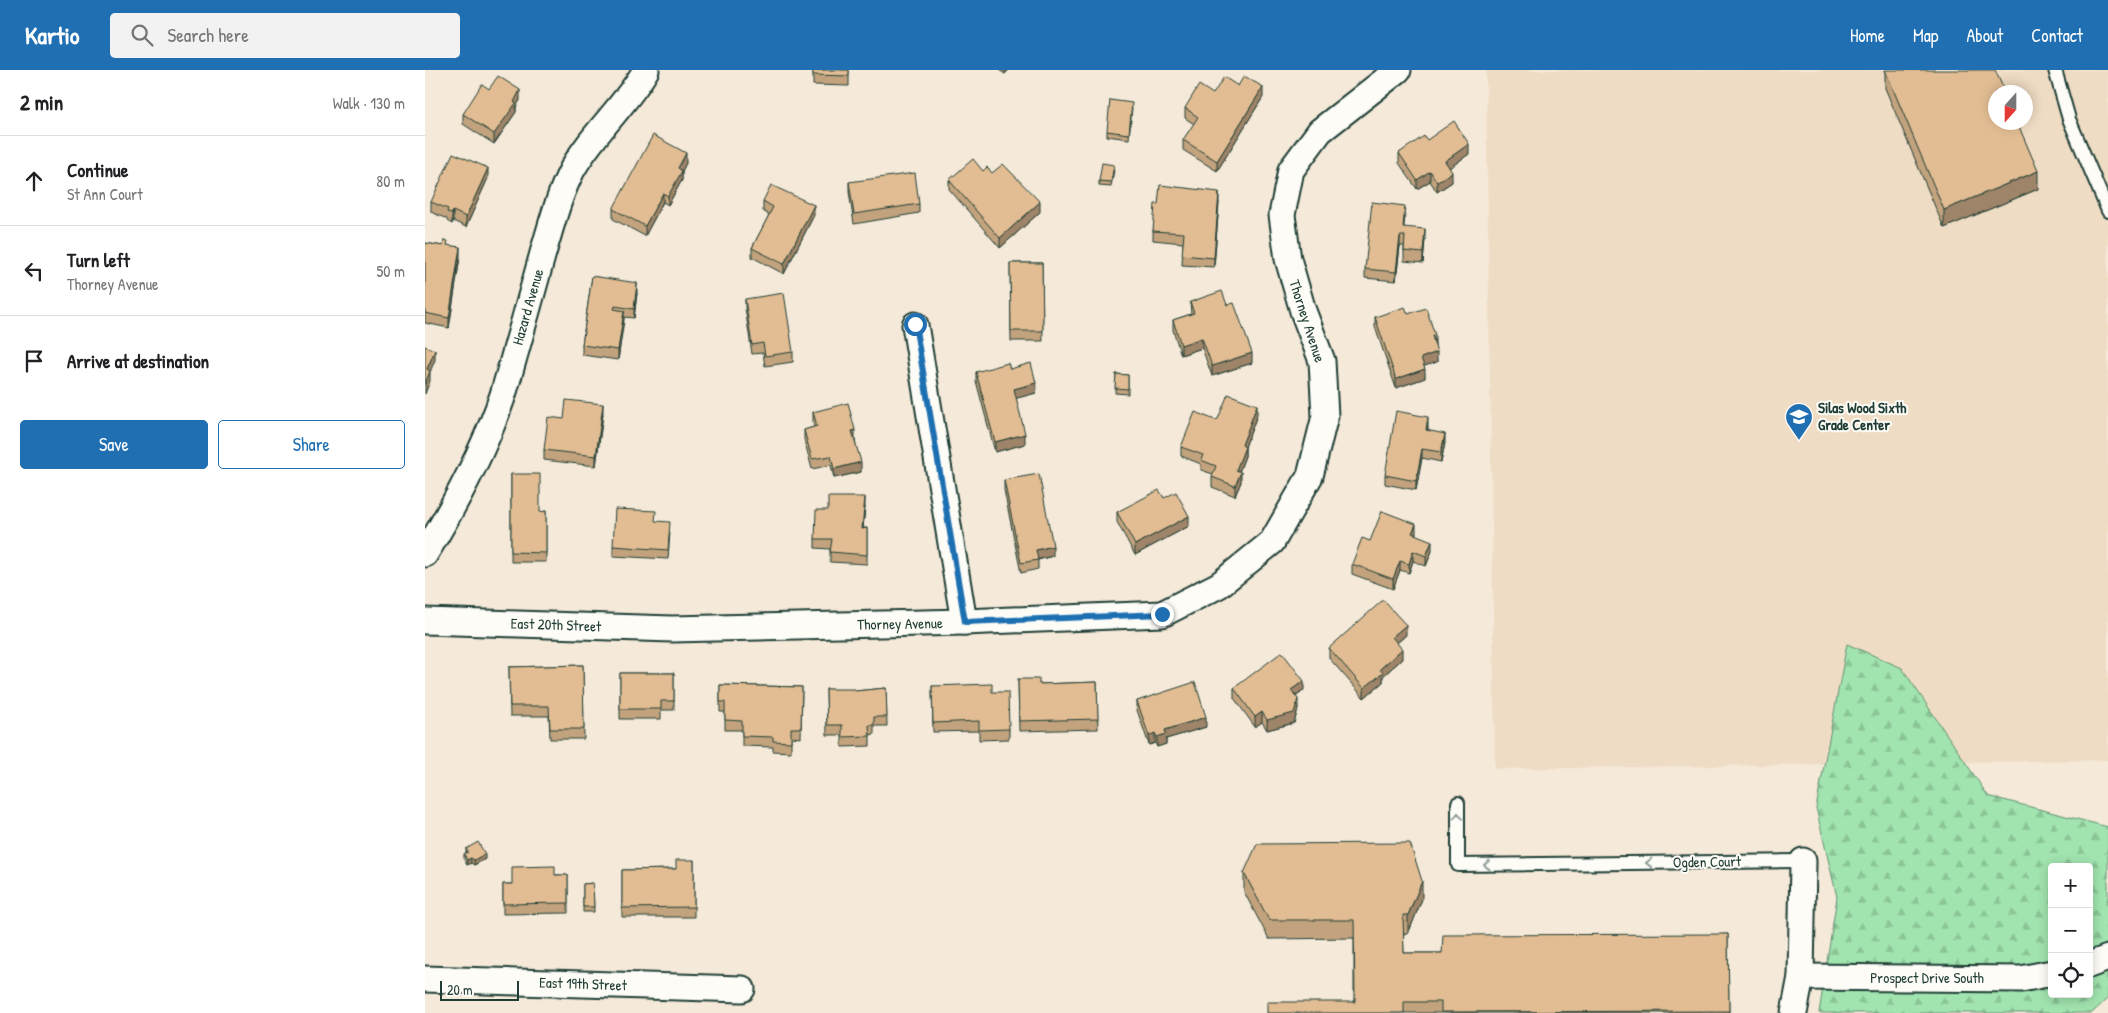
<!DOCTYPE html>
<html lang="en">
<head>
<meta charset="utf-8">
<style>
  :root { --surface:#fff; --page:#f2f2f2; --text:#202124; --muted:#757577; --line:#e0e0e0; --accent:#1f6fb2 }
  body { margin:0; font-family:"Patrick Hand",sans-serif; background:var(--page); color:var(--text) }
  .controls { position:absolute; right:15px; bottom:15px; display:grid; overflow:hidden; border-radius:5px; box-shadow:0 2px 12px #0003 }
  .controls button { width:45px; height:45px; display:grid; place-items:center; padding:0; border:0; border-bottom:1px solid var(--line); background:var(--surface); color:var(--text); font:25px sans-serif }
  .compass { position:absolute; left:1563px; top:15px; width:45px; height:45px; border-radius:50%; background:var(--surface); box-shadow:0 2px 12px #0003; rotate:201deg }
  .scale { position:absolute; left:15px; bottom:12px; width:79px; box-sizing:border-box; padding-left:5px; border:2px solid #1f3d34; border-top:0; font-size:14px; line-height:18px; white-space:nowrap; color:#1f3d34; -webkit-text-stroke:4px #fdfcf7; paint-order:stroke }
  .stop { position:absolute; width:15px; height:15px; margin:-11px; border:4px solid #1f6fb2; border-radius:50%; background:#fff }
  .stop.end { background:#1f6fb2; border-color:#fff; box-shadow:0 1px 5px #0008 }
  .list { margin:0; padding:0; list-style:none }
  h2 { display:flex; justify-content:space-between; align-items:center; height:65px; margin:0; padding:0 20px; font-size:21px }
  h2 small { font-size:16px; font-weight:400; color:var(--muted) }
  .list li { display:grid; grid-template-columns:32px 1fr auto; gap:15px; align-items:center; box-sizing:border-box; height:90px; padding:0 20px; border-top:1px solid var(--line) }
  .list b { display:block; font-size:19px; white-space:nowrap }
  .list p { margin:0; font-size:16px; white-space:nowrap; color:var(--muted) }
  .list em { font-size:16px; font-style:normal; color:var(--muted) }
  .actions { display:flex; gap:10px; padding:15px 20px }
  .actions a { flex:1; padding:11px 0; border:1px solid var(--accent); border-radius:5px; text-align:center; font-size:18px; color:var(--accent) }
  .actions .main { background:var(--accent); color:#fff }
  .icon { flex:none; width:28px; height:28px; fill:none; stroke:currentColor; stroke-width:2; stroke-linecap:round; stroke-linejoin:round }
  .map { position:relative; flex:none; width:1683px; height:943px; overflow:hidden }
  header { display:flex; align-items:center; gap:30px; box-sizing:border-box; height:70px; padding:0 25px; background:var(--accent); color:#fff }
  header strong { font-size:24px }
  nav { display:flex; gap:28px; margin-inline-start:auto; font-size:18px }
  .search { width:350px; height:45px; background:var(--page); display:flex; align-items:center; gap:12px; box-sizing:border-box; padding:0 18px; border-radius:5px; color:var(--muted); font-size:19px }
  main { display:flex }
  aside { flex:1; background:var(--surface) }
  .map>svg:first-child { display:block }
  .built { fill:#efdcc4; fill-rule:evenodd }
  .forest { fill:url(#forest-firs); stroke:#609072; fill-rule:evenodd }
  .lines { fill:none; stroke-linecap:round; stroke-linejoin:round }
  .service-casing { stroke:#1f3d34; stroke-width:16 }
  .minor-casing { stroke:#1f3d34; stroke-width:29 }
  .service { stroke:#fdfcf7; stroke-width:12 }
  .minor { stroke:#fdfcf7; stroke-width:25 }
  .wall { fill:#c2a37e; stroke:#1f3d34 }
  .shaded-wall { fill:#9e8467; stroke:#1f3d34 }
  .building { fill:#e2bd93; stroke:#1f3d34 }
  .oneway { stroke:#8e9c96 }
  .route { stroke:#1f6fb2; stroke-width:6 }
  .labels { text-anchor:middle; stroke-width:4; stroke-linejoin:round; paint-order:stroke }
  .street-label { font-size:15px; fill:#1f3d34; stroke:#fdfcf7 }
  .poi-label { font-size:15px; font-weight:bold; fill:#1f3d34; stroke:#fdfcf7; text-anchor:start }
</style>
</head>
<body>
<header>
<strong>Kartio</strong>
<div class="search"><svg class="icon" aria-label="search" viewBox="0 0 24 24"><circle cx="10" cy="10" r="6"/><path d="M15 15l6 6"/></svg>Search here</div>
<nav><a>Home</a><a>Map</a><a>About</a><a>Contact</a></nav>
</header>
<main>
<aside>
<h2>2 min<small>Walk · 130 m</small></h2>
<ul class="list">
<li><svg class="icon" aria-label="ahead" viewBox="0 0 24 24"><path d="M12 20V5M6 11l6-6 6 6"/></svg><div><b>Continue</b><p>St Ann Court</p></div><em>80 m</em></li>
<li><svg class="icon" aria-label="left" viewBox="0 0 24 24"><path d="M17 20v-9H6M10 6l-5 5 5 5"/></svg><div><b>Turn left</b><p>Thorney Avenue</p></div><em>50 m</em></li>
<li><svg class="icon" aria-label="arrive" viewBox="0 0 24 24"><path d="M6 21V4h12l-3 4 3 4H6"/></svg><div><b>Arrive at destination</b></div></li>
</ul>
<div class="actions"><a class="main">Save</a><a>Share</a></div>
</aside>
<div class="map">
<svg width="1683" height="943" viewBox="0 0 1683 943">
  <defs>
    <pattern id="forest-firs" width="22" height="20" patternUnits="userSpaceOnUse" patternTransform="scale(1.25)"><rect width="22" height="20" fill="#a1e4af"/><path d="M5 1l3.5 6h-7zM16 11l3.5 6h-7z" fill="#8ac497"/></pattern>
  </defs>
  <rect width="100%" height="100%" fill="#f5e9d9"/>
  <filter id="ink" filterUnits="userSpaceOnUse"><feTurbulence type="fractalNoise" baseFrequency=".02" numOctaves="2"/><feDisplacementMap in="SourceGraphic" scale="10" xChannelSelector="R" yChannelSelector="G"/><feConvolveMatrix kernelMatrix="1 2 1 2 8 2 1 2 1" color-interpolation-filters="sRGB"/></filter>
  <g filter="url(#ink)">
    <!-- built -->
    <path class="built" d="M1061 0H1683V690L1070 699ZM1570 22H1600V52H1570Z"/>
    <!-- forest -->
    <path class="forest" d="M1422 574 1477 598 1563 726 1683 757V928L1667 943H1394L1412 827 1391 738ZM1627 797H1664V924H1627Z"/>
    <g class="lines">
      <defs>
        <g id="service">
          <polyline points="1630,0 1644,49 1683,141"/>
          <polyline points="1033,733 1033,795 1378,791"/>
        </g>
        <g id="minor">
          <polyline points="490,255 539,552"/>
          <path d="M0 484C31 433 59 381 78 325 92 278 105 230 118 183 126 156 134 125 147 100 167 64 200 36 221 0"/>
          <polyline points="0,551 247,559 539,552 737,544 794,515 847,472 885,406 900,346 897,291 878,241 863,189 857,145 866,100 895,61 973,0"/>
          <polyline points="1664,895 1683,888"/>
          <polyline points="1376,907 1596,909 1627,903"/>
          <polyline points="0,909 317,919"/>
          <polyline points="1369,943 1376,907 1378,791"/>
        </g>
      </defs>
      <!-- service casing -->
      <use href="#service" class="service-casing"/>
      <!-- minor casing -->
      <use href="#minor" class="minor-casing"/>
      <!-- service -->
      <use href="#service" class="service"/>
      <!-- minor -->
      <use href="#minor" class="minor"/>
    </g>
    <!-- wall -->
    <g class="wall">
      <polygon points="388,0 424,0 424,16 388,15"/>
      <polygon points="574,0 584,0 580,4"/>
      <polygon points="1460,0 1613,119 1519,158 1460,18"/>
      <polygon points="813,16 838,27 792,101 758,80 758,70 769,54 760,48 760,38 788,24"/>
      <polygon points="64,19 95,30 91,37 91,42 69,74 38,54 38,44"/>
      <polygon points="707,38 704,69 682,66 682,61"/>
      <polygon points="1002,70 1044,84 1024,98 1027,112 1012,122 1005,111 992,119 974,93 974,83"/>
      <polygon points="261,93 257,101 257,110 243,135 238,132 220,166 188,149 188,139"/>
      <polygon points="689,100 686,117 674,116 674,111"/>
      <polygon points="558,101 567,103 615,142 575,178 524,119 524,110"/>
      <polygon points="63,108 41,157 28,151 27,154 22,151 22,149 6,142 6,132"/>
      <polygon points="424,112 494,134 494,143 429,154 424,122"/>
      <polygon points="338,131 389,145 359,204 327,187 327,178 344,145 338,141"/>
      <polygon points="794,132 789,197 757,195 758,173 728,170 728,161 733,134"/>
      <polygon points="980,145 979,157 1000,169 998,193 979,191 979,176 975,176 971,211 940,208 940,199"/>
      <polygon points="0,173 18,176 23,175 35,187 24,258 0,253"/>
      <polygon points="585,193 617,193 618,271 586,271"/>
      <polygon points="167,206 212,223 209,248 199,247 193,290 157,285 157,275"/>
      <polygon points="320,229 368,282 368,292 340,296 338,283 327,284 320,238"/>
      <polygon points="765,232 802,235 827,293 787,306 777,278 756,285 748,260 748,250 766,244"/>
      <polygon points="983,244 1010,274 1012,292 999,296 1000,308 971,318 950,257 950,247"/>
      <polygon points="585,299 611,323 591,328 600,374 570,382 551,311 551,302"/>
      <polygon points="691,304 703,305 703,324 690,323"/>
      <polygon points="388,342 430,370 436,402 409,408 406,395 387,399 379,369 379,360 389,357 388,352"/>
      <polygon points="178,344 171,396 119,390 119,380 139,349"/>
      <polygon points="832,345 820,377 820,386 814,402 816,412 810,426 787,417 787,407 788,404 776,400 776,394 756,386 756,377 790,350"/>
      <polygon points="1003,357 1003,360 1020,373 1016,392 997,388 991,420 960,414 960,405"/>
      <polygon points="86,404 115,442 121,441 121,492 86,492"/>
      <polygon points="579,410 628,486 613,490 613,499 596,503 579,420"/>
      <polygon points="739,428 764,456 710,485 692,452 692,442"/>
      <polygon points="440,437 438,458 442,458 442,494 405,492 405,479 390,478 390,469 403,440"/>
      <polygon points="245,462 243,489 188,486 188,476"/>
      <polygon points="991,464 990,465 1007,481 1001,496 988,491 984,503 975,500 968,519 927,504 927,494 945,471"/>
      <polygon points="981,565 972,573 977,589 958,606 958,612 939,628 904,588 904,578"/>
      <polygon points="158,595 159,669 125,669 124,646 85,646 84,597"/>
      <polygon points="195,603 249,603 249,640 236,640 236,649 195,649"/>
      <polygon points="593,609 614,614 672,612 673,659 594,661"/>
      <polygon points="295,615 377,617 376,668 366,667 366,682 348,681 348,677 317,676 317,660 300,660 300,642 295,642"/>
      <polygon points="507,616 567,622 584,659 584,669 554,670 554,661 508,662"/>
      <polygon points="461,618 462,656 449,656 449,665 445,664 445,676 417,677 417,665 402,665 401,619 430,621"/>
      <polygon points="809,618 879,620 871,627 873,639 869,653 842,660 837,652 830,657 809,628"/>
      <polygon points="712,631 781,657 741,669 741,674 732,677 730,673 724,675 712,640"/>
      <polygon points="41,779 60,789 49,795 46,793 42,795 39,789 39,784 41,783"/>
      <polygon points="269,790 269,847 197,847 197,800 251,799"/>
      <polygon points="819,803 997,829 983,864 978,864 979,883 1017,883 1303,864 1304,943 842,943 929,932 929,868 844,869 819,822"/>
      <polygon points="130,805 143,805 143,843 78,844 78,814 87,814"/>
      <polygon points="168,813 169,842 158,842 158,814"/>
    </g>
    <!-- shaded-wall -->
    <g class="shaded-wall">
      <polygon points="580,0 584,0 580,4"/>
      <polygon points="838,17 838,27 792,101 792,91"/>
      <polygon points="95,20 95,30 91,37 91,42 69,74 69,64"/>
      <polygon points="1044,74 1044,84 1020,101 1020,91"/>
      <polygon points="261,83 261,93 257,101 257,110 243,135 243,126 253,98"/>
      <polygon points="63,98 63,108 41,157 41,147"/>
      <polygon points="1005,101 1005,111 992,119 992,110"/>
      <polygon points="1613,101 1613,119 1519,158 1519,140"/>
      <polygon points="1027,102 1027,112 1012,122 1012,112"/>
      <polygon points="794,122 794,132 789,197 789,188"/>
      <polygon points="238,123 238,132 220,166 220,156"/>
      <polygon points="615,132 615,142 575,178 575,168"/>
      <polygon points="389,135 389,145 359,204 359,194"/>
      <polygon points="28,141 28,151 27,154 27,144"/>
      <polygon points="1000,159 1000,169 998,193 998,183"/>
      <polygon points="975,166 975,176 971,211 971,202"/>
      <polygon points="35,177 35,187 24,258 24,248"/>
      <polygon points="212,213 212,223 209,248 209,239"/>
      <polygon points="199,241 199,250 193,290 193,280"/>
      <polygon points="1010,265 1010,274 1007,266"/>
      <polygon points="777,268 777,278 756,285 756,275"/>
      <polygon points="10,280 10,290 5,302 5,311 0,324 0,314 2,299"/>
      <polygon points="1012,282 1012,292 996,297 996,288"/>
      <polygon points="827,283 827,293 787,306 787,296"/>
      <polygon points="1000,299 1000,308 971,318 971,309"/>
      <polygon points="611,313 611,323 589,329 589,319"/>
      <polygon points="178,334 178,344 171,396 171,386"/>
      <polygon points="832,335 832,345 817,385 817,375"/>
      <polygon points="1003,347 1003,357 1001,369 1001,360"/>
      <polygon points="430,360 430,370 427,371 427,361"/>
      <polygon points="600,364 600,374 570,382 570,372"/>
      <polygon points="1020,364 1020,373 1016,392 1016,382"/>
      <polygon points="820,377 820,386 811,410 811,400"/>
      <polygon points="997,379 997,388 991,420 991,411"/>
      <polygon points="436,392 436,402 409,408 409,399"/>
      <polygon points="816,402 816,412 810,426 810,416"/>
      <polygon points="440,427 440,437 437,468 437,459"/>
      <polygon points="764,446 764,456 710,485 710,475"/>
      <polygon points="991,454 991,464 987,473 987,463"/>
      <polygon points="1007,471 1007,481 1001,496 1001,486"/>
      <polygon points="628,476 628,486 611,490 611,480"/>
      <polygon points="988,481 988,491 984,503 984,494"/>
      <polygon points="975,491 975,500 968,519 968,509"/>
      <polygon points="981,555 981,565 967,577 967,567"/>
      <polygon points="977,579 977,589 958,606 958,612 939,628 939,618 955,599"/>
      <polygon points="879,611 879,620 866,630 866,620"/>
      <polygon points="873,629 873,639 869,653 842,660 842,650"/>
      <polygon points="837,642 837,652 830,657 830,647"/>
      <polygon points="781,647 781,657 741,669 741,674 732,677 732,667 740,660"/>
      <polygon points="730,663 730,673 724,675 724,666"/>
      <polygon points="60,784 60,789 49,795 49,790"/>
      <polygon points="46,788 46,793 42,795 42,790"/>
      <polygon points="997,811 997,829 983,864 983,845"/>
    </g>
    <!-- building -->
    <g class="building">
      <polygon points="388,0 424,0 424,6 388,5"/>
      <polygon points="1460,0 1570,0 1580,22 1570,22 1570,52 1592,52 1613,101 1519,140"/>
      <polygon points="73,6 95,20 89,32 91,33 69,64 38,44 57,14 64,19"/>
      <polygon points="819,6 838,17 792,91 758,70 773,47 760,38 774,15 788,24 799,7 813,16"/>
      <polygon points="685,30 707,33 704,64 682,61"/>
      <polygon points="1029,51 1044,74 1020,91 1027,102 1012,112 1005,101 992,110 974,83 999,66 1002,70"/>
      <polygon points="228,65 261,83 253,98 257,101 243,126 238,123 220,156 188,139"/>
      <polygon points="28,83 63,98 41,147 28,141 27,144 22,142 23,139 6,132"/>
      <polygon points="548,89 558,101 562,97 567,103 578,94 615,132 575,168 524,110"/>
      <polygon points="677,93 689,95 686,112 674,111"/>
      <polygon points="490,103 494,134 429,144 424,112"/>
      <polygon points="346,115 389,135 359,194 327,178 348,137 338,131"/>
      <polygon points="735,115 794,122 789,188 757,185 759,163 728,161 730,134 733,134"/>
      <polygon points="947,132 980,136 978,157 1000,159 998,183 979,181 980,166 975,166 971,202 940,199"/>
      <polygon points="19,170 23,171 22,175 35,177 24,248 0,243 0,173 18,176"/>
      <polygon points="585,193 617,193 618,261 586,261"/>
      <polygon points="167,206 212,213 209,239 190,236 189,239 199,241 193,280 157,275"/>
      <polygon points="797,221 802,235 809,233 827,283 787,296 777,268 756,275 748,250 769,243 765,232"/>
      <polygon points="359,223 368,282 340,286 338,273 327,275 320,229"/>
      <polygon points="980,237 983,244 1001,238 1010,265 1007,266 1012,282 996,288 1000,299 971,309 950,247"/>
      <polygon points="0,276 10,280 2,299 5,301 0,314"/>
      <polygon points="583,293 585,299 606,293 611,313 589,319 600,364 570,372 551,302"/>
      <polygon points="691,304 703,305 703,319 690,318"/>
      <polygon points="803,324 832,335 817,375 820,377 811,400 816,402 810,416 787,407 791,396 776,390 778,385 756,377 770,342 790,350 793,349"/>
      <polygon points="141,330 178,334 171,386 119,380 123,347 139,349"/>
      <polygon points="423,333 430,360 427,361 436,392 409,399 406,386 387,389 379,360 392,356 388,342"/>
      <polygon points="971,341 1003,347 1001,360 1020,364 1016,382 997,379 991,411 960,405"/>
      <polygon points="86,404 115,404 115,442 121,441 121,483 86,482"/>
      <polygon points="614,404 628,476 611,480 613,490 596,493 579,410"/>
      <polygon points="734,420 739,428 751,422 764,446 710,475 692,442"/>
      <polygon points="403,427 440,427 437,459 442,458 442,485 405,482 407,469 390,469 391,440 403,440"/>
      <polygon points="190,439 231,441 230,451 245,452 243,480 188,476"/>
      <polygon points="957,441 991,454 987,463 1007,471 1001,486 988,481 984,494 975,491 968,509 927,494 937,468 945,471"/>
      <polygon points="958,530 981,555 967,567 977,579 955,599 958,603 939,618 904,578"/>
      <polygon points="857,582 879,611 866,620 873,629 869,643 842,650 837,642 830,647 809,618"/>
      <polygon points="158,595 159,659 125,659 124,636 85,636 84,597"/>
      <polygon points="195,603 249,603 249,631 236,631 236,639 195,639"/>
      <polygon points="593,609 614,609 614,614 672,612 673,649 594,651"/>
      <polygon points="770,612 781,647 740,660 741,664 732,667 730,663 724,666 712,631"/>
      <polygon points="567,614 567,622 583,622 584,659 554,660 554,651 508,653 507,616"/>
      <polygon points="295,615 377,617 376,658 366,658 366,672 348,671 348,667 317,666 317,651 300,650 300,632 295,632"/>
      <polygon points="461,618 462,647 449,647 449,655 444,655 445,666 417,667 417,655 402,655 401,619 430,619 430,621"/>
      <polygon points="53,772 60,784 49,790 46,788 42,790 39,784 43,782 41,779"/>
      <polygon points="985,773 997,811 983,845 978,845 979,883 1017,883 1018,865 1303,864 1304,941 1016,942 1016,932 979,932 979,943 842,943 842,932 930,932 929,850 844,850 819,803 832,774"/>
      <polygon points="251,790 269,790 269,837 197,838 197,800 251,799"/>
      <polygon points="130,796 130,805 143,805 143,833 78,834 78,814 87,814 87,797"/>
      <polygon points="168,813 169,837 158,837 158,814"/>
    </g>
    <!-- one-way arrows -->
    <defs><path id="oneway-chevron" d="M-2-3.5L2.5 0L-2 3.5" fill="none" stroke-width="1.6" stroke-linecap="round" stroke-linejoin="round" transform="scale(1.25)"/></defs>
    <g class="oneway">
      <use href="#oneway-chevron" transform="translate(1033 746) rotate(-90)"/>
      <use href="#oneway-chevron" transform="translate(1224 793) rotate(179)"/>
      <use href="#oneway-chevron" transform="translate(1062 795) rotate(179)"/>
    </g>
  </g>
  <g class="lines" filter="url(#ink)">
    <!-- route -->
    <polyline class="route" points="490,254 540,552 737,544"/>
  </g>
  <!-- icons -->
  <defs>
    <symbol id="school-pin" viewBox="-11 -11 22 30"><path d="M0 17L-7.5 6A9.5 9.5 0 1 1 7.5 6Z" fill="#1f6fb2" stroke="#fdfcf7"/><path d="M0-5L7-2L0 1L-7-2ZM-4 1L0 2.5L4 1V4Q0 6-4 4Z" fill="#fff"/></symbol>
  </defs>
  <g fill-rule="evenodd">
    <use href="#school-pin" x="1358" y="331" width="32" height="43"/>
  </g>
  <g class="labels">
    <!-- street labels -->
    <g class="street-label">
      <text transform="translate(103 237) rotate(-74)" y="5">Hazard Avenue</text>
      <text transform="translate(882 251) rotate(72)" y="5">Thorney Avenue</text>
      <text transform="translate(475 554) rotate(-1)" y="5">Thorney Avenue</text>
      <text transform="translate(131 555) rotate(2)" y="5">East 20th Street</text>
      <text transform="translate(1282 792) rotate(-1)" y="5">Ogden Court</text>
      <text x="1502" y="913">Prospect Drive South</text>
      <text transform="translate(158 914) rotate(2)" y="5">East 19th Street</text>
    </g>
    <!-- poi labels -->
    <g class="poi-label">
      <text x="1393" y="343">Silas Wood Sixth<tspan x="1393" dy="17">Grade Center</tspan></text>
    </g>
  </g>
</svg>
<div class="controls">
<button>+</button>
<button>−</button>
<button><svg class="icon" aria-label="locate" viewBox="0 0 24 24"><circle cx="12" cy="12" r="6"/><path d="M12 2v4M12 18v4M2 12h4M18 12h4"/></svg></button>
</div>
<svg class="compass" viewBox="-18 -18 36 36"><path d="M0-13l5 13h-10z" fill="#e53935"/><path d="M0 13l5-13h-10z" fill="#757577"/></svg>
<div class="scale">20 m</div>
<div class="stop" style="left:490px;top:254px"></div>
<div class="stop end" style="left:737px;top:544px"></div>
</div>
</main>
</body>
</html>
